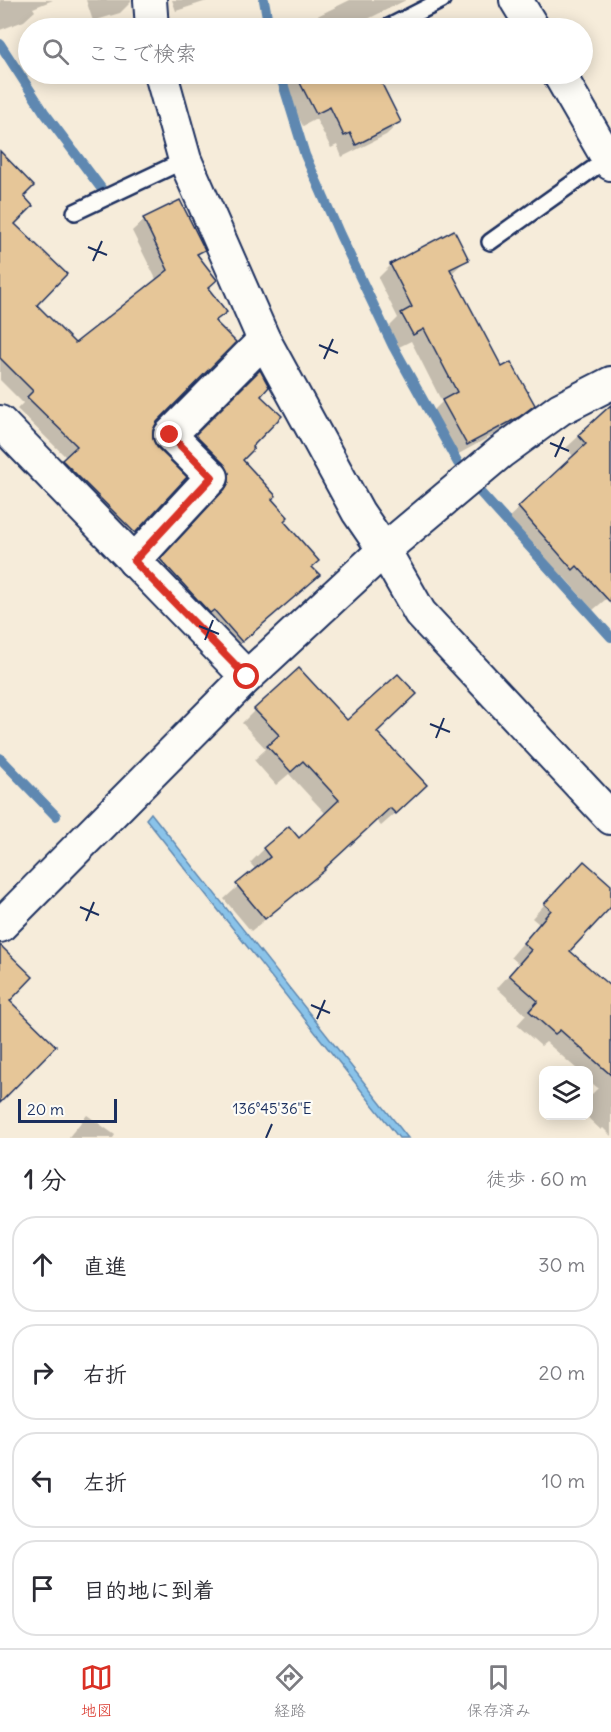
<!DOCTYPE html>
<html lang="ja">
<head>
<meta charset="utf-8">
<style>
  :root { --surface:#fff; --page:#f2f2f3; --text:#2b2b33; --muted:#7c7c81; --line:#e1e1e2; --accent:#d93025 }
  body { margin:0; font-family:Delius,"Klee One",sans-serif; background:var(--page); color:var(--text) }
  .controls { position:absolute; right:18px; bottom:18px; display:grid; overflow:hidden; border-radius:12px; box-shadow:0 3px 15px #0003 }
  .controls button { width:54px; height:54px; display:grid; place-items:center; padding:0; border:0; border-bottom:2px solid var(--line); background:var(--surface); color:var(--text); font:30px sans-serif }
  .scale { position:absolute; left:18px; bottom:15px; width:99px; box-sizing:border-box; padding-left:6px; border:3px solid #1b2f5e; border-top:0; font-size:16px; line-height:21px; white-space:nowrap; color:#1b2f5e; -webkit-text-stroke:4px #fdfcf7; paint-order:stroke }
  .stop { position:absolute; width:18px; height:18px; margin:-14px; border:4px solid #d93025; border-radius:50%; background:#fff }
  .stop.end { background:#d93025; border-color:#fff; box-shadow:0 2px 6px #0008 }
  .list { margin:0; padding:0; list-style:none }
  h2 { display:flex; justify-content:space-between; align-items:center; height:78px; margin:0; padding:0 24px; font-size:26px }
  h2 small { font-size:20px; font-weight:400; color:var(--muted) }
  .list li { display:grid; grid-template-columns:39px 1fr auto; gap:18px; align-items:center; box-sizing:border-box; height:96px; margin:0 12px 12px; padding:0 12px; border:2px solid var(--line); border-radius:24px }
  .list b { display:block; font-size:22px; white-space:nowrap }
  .list em { font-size:20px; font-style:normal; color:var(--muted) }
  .icon { flex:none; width:33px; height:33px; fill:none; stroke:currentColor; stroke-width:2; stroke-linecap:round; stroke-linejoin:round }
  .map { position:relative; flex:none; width:611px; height:1138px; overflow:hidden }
  .search { position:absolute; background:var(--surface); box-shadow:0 3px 15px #0003; left:18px; right:18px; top:18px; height:66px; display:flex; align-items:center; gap:15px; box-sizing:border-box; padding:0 21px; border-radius:33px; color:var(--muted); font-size:22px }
  .sheet { height:510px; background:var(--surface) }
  nav { display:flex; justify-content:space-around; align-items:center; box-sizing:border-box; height:84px; border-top:2px solid var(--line); background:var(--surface); font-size:16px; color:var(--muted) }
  nav a { display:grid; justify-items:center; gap:3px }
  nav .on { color:var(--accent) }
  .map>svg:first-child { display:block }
  .water { fill:#8ac3e9; stroke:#5e88b1; stroke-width:1.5 }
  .shadow { fill:#0003 }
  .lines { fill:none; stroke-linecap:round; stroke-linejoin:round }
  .stream { stroke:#5e88b1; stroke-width:10 }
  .building { fill:#e6c698; stroke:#1b2f5e; stroke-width:1.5 }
  .service-casing { stroke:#1b2f5e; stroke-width:20 }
  .minor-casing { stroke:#1b2f5e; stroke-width:36 }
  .service { stroke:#fdfcf7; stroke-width:15 }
  .minor { stroke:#fdfcf7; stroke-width:32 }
  .route { stroke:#d93025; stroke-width:8 }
  .ticks { fill:none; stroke:#1b2f5e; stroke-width:2 }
  .ticks-label { font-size:15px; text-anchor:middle; fill:#1b2f5e; stroke:#fdfcf7; stroke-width:4.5; stroke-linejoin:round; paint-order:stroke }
</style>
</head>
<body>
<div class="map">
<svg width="611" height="1138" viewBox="0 0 611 1138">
  <rect width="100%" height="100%" fill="#f6ecda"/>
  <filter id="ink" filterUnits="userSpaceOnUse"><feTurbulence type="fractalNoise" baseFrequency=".0167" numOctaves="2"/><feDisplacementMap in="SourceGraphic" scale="12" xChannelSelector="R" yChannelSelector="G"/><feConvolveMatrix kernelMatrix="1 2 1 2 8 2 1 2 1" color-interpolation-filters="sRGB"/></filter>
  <g filter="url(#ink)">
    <!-- water -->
    <polygon class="water" points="151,813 408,1138 399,1138 146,819"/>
    <!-- shadow -->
    <g class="shadow">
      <polygon points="0,0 53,0 33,8 35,11 24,21 0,30"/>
      <polygon points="86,0 131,0 131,2 120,13 93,21"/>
      <polygon points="172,0 210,0 176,11"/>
      <polygon points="350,0 406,0 360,23 362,28 293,28"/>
      <polygon points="296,74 383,74 378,78 400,122 386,135 342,157 337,145 331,148 316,119 303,126 284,89 297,76"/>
      <polygon points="0,159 22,196 13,224 35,305 75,345 157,281 132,231 144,220 180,202 203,250 197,256 207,289 225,312 214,323 151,429 134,532 123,543 52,473 67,458 17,409 23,403 0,380"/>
      <polygon points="453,232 467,259 451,274 502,369 533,405 520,418 504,429 453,457 430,414 442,402 411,341 399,347 389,327 398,318 378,278 391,265"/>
      <polygon points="259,372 259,396 250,447 241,460 270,499 311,567 310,582 234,649 154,568 218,499 222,490 222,480 189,444"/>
      <polygon points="611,428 611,595 593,610 564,577 560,581 506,520 574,457 566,448 579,436"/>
      <polygon points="255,710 347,722 375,732 412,799 381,826 376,820 310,883 251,931 224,899 256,870 250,863 264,849 289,828 299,840 326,814 289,774 276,785 254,760 266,749 242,723"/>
      <polygon points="571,876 611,887 611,905 568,951 611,989 611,1136 603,1128 601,1130 586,1116 588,1116 588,1098 598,1088 588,1080 588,1070 578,1070 546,1042 541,1046 517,1025 526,1015 497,988 519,964 511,957 539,924 532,918"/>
      <polygon points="87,1115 115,1135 113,1138 68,1138"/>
    </g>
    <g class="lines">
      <!-- stream -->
      <g class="stream">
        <polyline points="264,0 269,28"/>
        <polyline points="0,44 44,112 101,188"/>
        <polyline points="280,74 305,155 340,235 393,346 458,463"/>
        <polyline points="479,491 611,637"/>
        <polyline points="0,758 56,816"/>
      </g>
    </g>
    <!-- building -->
    <g class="building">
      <polygon points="299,74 377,74 401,122 356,145 350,133 344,136 330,107 316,114 296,75"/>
      <polygon points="0,151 34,186 24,196 33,206 15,224 67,274 37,305 75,343 168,270 143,218 180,200 205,250 197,254 217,280 208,288 227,312 215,321 236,342 157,422 153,430 153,439 157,447 187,477 135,533 62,460 77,446 27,397 33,391 0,358"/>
      <polygon points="454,230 469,260 450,269 502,367 511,362 535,405 519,417 467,445 442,400 457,392 424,329 413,335 401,313 412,307 390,264"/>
      <polygon points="260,370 269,387 261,396 282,416 252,447 254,449 243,460 276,496 272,499 288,517 284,521 319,561 312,567 320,575 242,642 214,610 210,613 160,559 225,489 229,482 229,473 225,465 195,435"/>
      <polygon points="611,405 611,603 577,566 573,570 518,507 586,444 578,435"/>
      <polygon points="299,668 347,720 398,674 417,694 377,732 427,785 396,814 390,808 324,869 325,870 265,919 236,884 270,857 263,848 289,826 299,838 339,800 303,761 291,772 267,746 279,735 254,709"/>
      <polygon points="584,861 611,885 611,907 570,951 611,987 611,1075 560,1030 555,1034 529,1011 538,1001 509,975 531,950 523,943 551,910 544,904"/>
      <polygon points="0,945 33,977 10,1001 56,1046 0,1103"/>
    </g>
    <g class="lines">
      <defs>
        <g id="service">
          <polyline points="387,28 442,0"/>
          <polyline points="75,212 185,160"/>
          <polyline points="490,242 608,158"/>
        </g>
        <g id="minor">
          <polyline points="150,0 152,28"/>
          <polyline points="516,0 533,28"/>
          <polyline points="161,74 185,160 264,340 358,512 384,550 420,613 611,818"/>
          <polyline points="559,74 611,164"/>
          <polyline points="0,422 247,677"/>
          <polyline points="134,561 212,477 170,435 264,340"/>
          <polyline points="0,926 247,677 384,550 501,452 560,409 611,383"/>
        </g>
      </defs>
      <!-- service casing -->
      <use href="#service" class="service-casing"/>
      <!-- minor casing -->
      <use href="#minor" class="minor-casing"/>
      <!-- service -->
      <use href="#service" class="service"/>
      <!-- minor -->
      <use href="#minor" class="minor"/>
    </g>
  </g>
  <g class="lines" filter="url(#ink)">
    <!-- route -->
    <polyline class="route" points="170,435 212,477 134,561 247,677"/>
  </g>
  <!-- ticks -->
  <path class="ticks" d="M88 247 107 255M93 261 102 241M319 345 338 353M324 359 333 339M550 443 569 451M555 457 564 437M199 626 219 634M205 640 213 620M430 724 450 732M436 738 444 718M80 907 99 915M86 921 94 902M311 1005 330 1013M317 1019 325 1000M266 1138 272 1124"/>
  <g class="ticks-label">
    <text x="272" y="1114">136°45'36"E</text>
  </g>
</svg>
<div class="controls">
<button><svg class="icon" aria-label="layers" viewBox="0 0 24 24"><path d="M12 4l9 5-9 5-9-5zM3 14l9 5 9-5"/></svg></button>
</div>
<div class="scale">20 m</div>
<div class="stop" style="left:247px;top:677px"></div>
<div class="stop end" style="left:170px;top:435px"></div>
<div class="search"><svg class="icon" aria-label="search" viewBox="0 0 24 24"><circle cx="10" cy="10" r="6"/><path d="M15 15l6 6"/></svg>ここで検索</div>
</div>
<section class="sheet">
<h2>1 分<small>徒歩 · 60 m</small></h2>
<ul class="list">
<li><svg class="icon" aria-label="ahead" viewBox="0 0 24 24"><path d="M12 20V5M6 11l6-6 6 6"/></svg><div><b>直進</b></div><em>30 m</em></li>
<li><svg class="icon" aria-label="right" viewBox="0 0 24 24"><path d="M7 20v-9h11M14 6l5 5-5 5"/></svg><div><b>右折</b></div><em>20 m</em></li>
<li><svg class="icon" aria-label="left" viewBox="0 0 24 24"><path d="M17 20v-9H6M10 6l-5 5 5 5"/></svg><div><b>左折</b></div><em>10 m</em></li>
<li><svg class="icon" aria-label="arrive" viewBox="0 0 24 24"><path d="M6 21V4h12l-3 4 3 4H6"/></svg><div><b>目的地に到着</b></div></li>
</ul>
</section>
<nav>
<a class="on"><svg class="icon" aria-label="map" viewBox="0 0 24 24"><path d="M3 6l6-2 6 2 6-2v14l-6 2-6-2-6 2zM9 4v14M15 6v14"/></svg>地図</a>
<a><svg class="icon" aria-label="directions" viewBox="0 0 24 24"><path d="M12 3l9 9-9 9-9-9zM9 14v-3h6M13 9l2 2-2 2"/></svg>経路</a>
<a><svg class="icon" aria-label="saved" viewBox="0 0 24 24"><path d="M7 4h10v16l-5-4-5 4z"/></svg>保存済み</a>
</nav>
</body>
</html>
